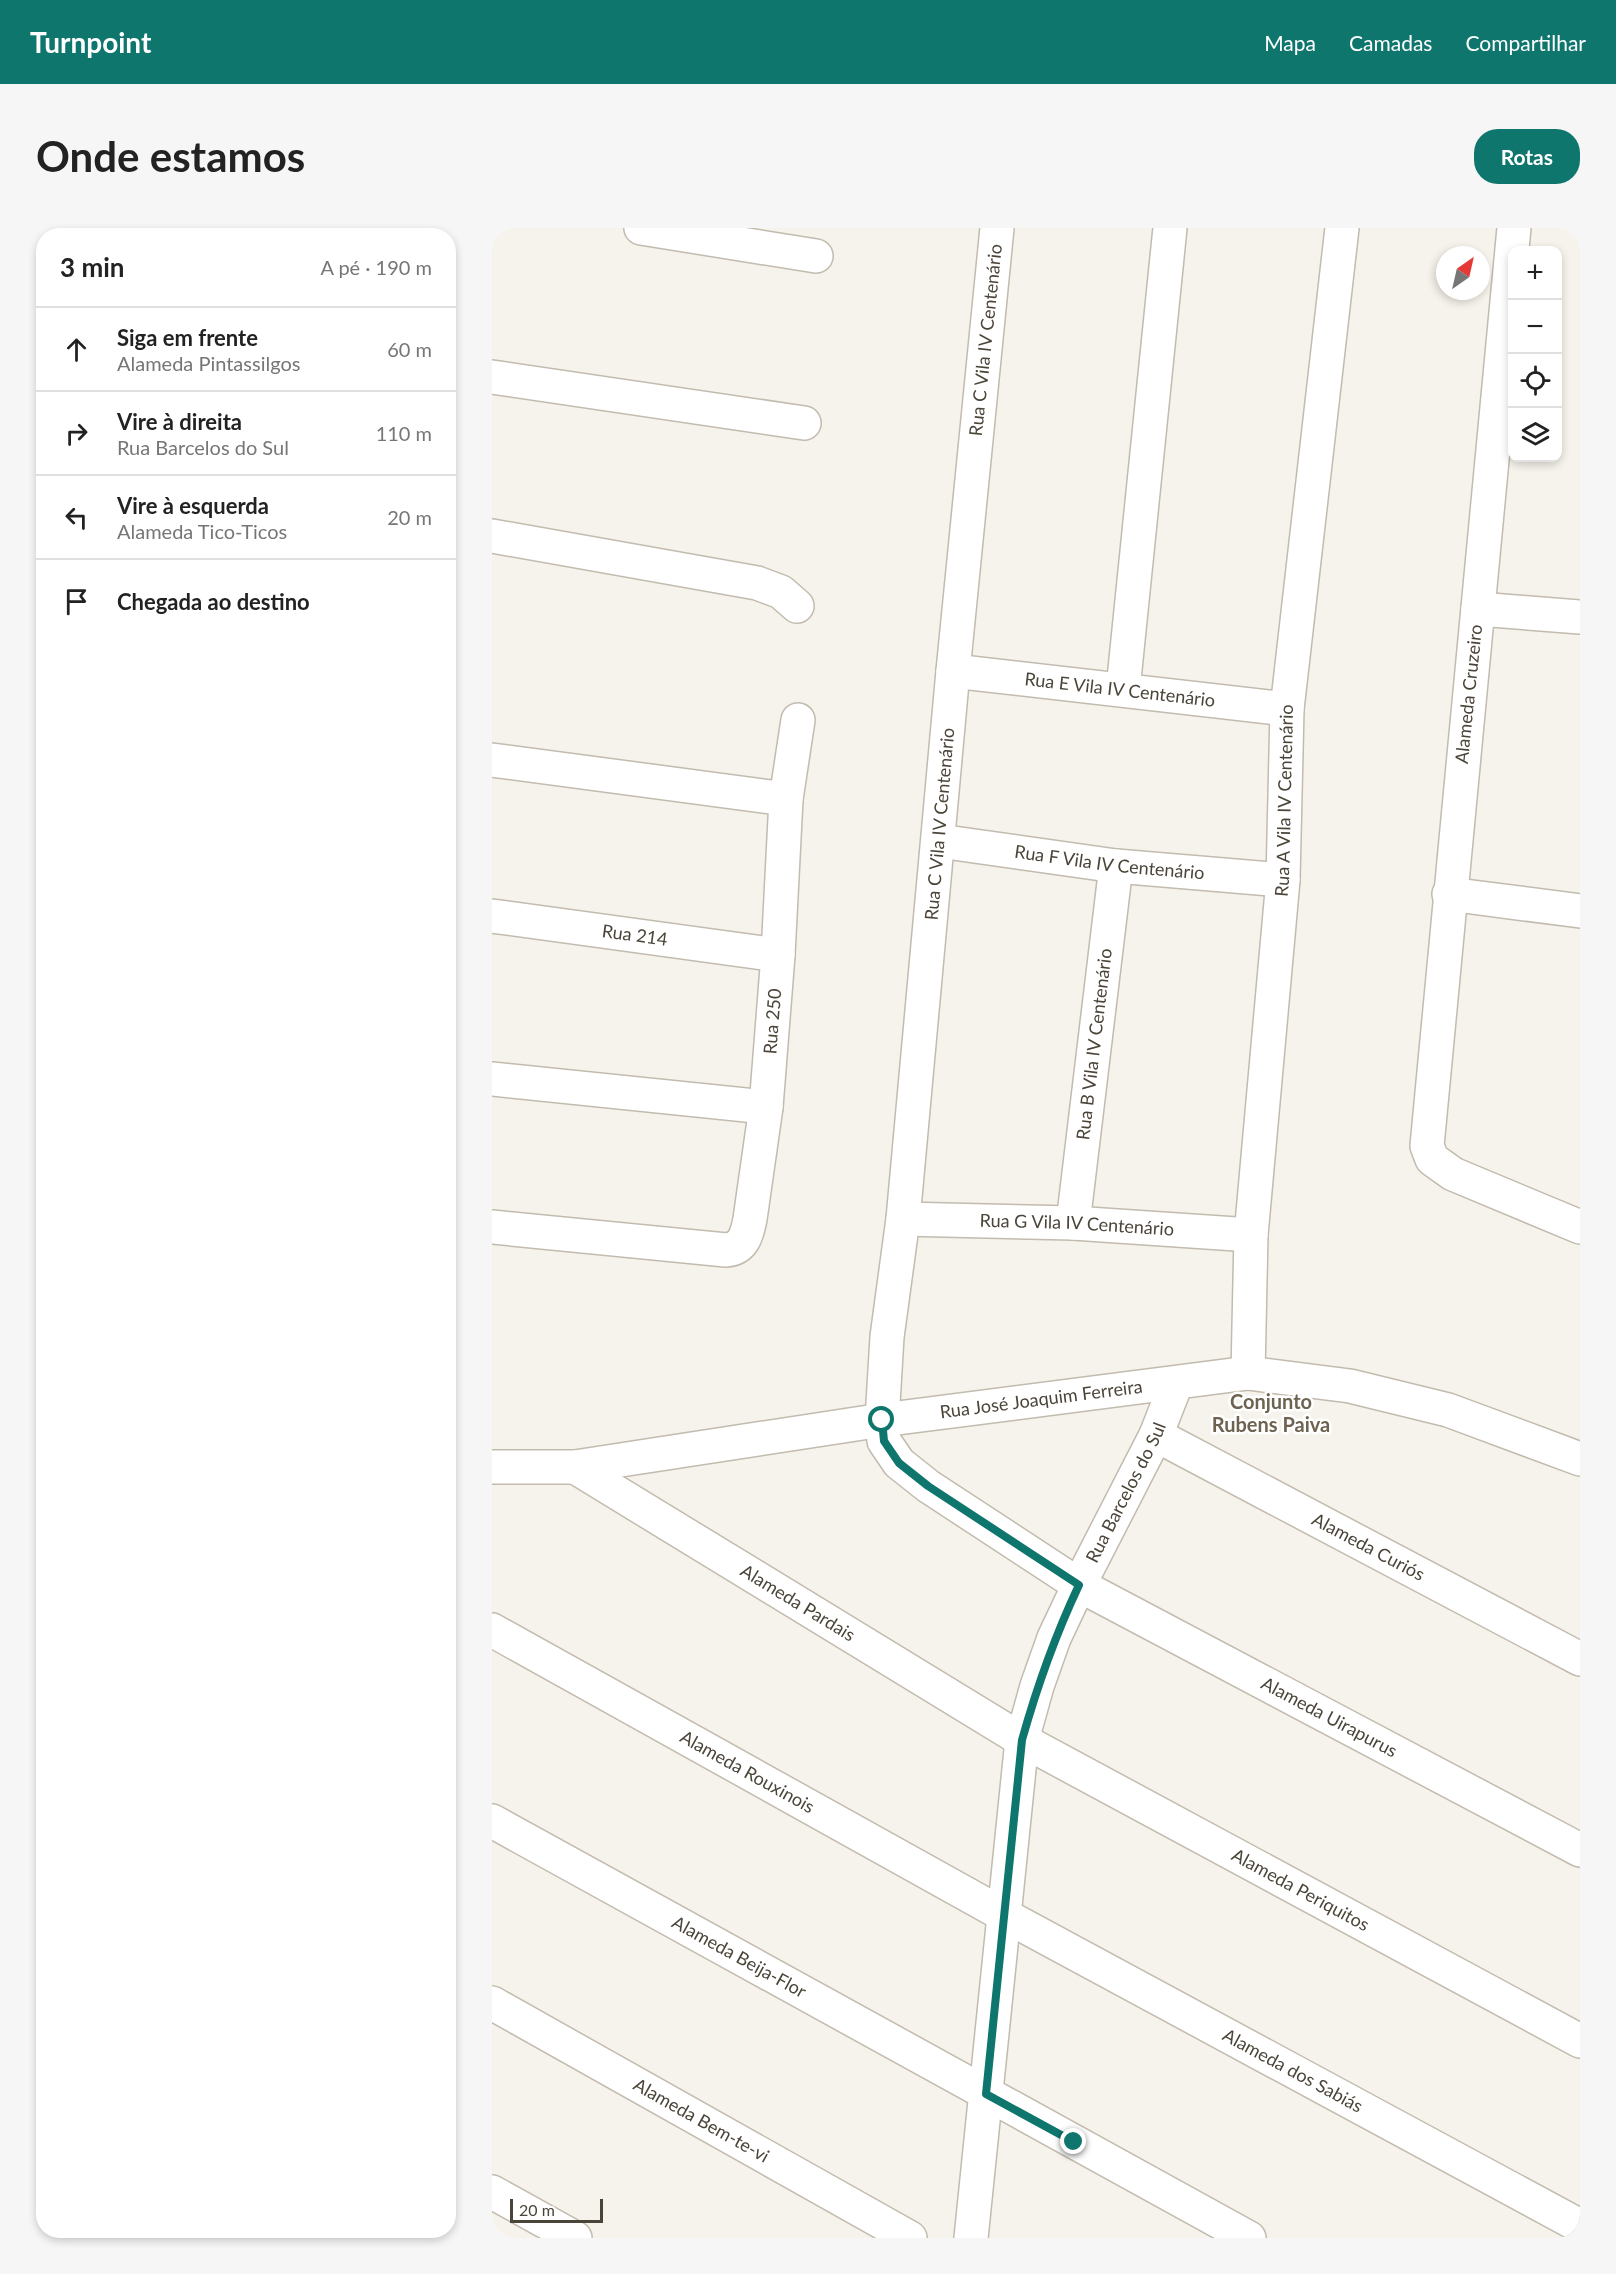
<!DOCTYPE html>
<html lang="pt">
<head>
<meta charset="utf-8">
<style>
  :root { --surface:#fff; --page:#f6f6f6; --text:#222; --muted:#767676; --line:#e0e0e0; --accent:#0f766e }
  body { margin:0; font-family:Lato,sans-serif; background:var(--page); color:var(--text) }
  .controls { position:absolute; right:18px; top:18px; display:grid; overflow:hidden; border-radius:12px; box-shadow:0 3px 9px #0003 }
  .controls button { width:54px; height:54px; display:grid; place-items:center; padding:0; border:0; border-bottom:2px solid var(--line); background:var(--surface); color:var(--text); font:30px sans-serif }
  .compass { position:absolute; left:944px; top:18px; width:54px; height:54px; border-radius:50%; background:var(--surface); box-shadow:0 3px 9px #0003; rotate:34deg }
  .scale { position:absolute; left:18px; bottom:15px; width:93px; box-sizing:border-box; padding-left:6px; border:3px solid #4b4439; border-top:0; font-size:16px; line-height:21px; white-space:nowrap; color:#4b4439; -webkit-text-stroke:4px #fff; paint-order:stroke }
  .stop { position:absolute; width:18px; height:18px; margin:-14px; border:4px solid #0f766e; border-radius:50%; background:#fff }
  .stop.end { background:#0f766e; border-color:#fff; box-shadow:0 2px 6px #0008 }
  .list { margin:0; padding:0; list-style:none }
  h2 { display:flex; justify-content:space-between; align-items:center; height:78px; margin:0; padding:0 24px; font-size:26px }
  h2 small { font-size:20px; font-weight:400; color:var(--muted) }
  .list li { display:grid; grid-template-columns:39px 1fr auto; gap:18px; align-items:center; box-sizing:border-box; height:84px; padding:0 24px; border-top:2px solid var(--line) }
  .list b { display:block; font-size:22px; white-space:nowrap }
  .list p { margin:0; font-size:20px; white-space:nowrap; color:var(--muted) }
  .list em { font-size:20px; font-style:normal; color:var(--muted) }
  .icon { flex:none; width:33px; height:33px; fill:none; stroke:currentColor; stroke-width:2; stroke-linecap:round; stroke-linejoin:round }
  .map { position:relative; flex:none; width:1088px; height:2010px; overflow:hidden; border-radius:24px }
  header { display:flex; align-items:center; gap:36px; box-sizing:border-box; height:84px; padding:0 30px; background:var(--accent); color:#fff }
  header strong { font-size:28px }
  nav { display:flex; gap:33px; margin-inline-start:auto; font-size:21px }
  .intro { display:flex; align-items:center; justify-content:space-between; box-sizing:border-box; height:144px; padding:0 36px }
  h1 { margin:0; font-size:42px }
  .button { padding:15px 27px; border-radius:24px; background:var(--accent); color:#fff; font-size:21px; font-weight:700 }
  main { display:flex; gap:36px; padding:0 36px }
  aside { flex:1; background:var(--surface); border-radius:24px; box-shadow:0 3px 9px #0003 }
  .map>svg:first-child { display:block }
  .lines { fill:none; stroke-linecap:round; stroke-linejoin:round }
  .minor-casing { stroke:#c2bbae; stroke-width:36 }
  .minor { stroke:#fff; stroke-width:33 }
  .route { stroke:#0f766e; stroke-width:8 }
  .labels { text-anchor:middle; stroke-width:5; stroke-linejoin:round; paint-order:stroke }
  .street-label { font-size:18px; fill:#4b4439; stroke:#fff }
  .neighbourhood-label { font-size:20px; font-weight:bold; fill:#6e6250; stroke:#fff }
</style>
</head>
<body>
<header>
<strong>Turnpoint</strong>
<nav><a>Mapa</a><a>Camadas</a><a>Compartilhar</a></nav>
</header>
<div class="intro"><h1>Onde estamos</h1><a class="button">Rotas</a></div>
<main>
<aside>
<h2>3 min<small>A pé · 190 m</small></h2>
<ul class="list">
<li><svg class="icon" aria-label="ahead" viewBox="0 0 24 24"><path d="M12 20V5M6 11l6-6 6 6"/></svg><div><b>Siga em frente</b><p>Alameda Pintassilgos</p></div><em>60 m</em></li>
<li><svg class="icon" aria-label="right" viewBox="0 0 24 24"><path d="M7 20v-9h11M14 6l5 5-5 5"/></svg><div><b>Vire à direita</b><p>Rua Barcelos do Sul</p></div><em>110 m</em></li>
<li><svg class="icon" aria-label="left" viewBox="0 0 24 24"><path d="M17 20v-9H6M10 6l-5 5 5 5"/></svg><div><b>Vire à esquerda</b><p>Alameda Tico-Ticos</p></div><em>20 m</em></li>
<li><svg class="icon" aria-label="arrive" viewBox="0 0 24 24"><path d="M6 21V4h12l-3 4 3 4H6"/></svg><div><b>Chegada ao destino</b></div></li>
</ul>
</aside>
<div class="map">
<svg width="1088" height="2010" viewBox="0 0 1088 2010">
  <rect width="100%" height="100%" fill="#f6f3ec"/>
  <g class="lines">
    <defs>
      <g id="minor">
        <polyline points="149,0 324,28"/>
        <path id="s1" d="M505 0 461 443 411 991 395 1109 390 1192 392 1213 407 1235 436 1258 587 1357 1088 1622"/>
        <polyline points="1022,0 935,918 940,931 961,946 1088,999"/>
        <polyline points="0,149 312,195"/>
        <polyline points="0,308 265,355 289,364 305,378"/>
        <polyline points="986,381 1088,389"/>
        <path id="s2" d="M461 443 795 481"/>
        <polyline points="631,461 678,0"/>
        <polyline points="0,532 294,571"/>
        <path id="s3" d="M447 613 624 638 791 652"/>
        <polyline points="957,666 1088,683"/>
        <path id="s4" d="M0 688 286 727"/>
        <polyline points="0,851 274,879"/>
        <path id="s5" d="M411 991 581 995 759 1007"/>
        <path id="s6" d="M581 995 624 638"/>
        <path id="s7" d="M0 999 234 1022C251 1021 255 1007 258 991L274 879 286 727 294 571 306 492"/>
        <path id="s8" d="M756 1145 759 1007 791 652 795 481 850 0"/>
        <path id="s9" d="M664 1207 1088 1431"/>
        <path id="s10" d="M0 1239H83L390 1192 756 1145 858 1158 956 1182 1088 1231"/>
        <path id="s11" d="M83 1239 530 1512 1088 1813"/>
        <path id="s12" d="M0 1402 512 1687 1088 1998"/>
        <path id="s13" d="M0 1593 757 2010"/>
        <path id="s14" d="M0 1775 418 2010"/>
        <polyline points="0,1964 83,2010"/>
        <path id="s15" d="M479 2010 530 1512 545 1458 562 1410 587 1357 664 1207 684 1156"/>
      </g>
    </defs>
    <!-- minor casing -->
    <use href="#minor" class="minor-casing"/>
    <!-- minor -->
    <use href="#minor" class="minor"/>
  </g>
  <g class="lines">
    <!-- route -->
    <path class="route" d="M390 1192 392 1213 407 1235 436 1258 587 1357C562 1410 546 1455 530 1512L494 1866 582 1914"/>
  </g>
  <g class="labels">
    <!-- street labels -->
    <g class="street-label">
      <text transform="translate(494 112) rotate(-84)" y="6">Rua C Vila IV Centenário</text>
      <text dy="6" stroke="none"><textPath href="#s2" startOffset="168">Rua E Vila IV Centenário</textPath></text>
      <text transform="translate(977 466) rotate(-84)" y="6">Alameda Cruzeiro</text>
      <text dy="6" stroke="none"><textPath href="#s8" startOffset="574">Rua A Vila IV Centenário</textPath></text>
      <text transform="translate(448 596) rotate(-85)" y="6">Rua C Vila IV Centenário</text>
      <text dy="6" stroke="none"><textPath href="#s3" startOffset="172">Rua F Vila IV Centenário</textPath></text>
      <text dy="6" stroke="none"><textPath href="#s4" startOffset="144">Rua 214</textPath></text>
      <text dy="6" stroke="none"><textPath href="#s7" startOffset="477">Rua 250</textPath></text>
      <text dy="6" stroke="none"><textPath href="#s6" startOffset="180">Rua B Vila IV Centenário</textPath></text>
      <text dy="6" stroke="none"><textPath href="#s5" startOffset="174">Rua G Vila IV Centenário</textPath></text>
      <text dy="6" stroke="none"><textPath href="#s10" startOffset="554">Rua José Joaquim Ferreira</textPath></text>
      <text dy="6" stroke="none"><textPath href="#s15" startOffset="770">Rua Barcelos do Sul</textPath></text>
      <text dy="6" stroke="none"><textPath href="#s9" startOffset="240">Alameda Curiós</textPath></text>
      <text dy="6" stroke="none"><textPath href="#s11" startOffset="261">Alameda Pardais</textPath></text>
      <text dy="6" stroke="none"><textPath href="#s1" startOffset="1746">Alameda Uirapurus</textPath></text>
      <text dy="6" stroke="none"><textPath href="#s12" startOffset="292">Alameda Rouxinois</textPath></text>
      <text dy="6" stroke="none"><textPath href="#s11" startOffset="840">Alameda Periquitos</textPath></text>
      <text dy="6" stroke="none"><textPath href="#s13" startOffset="282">Alameda Beija-Flor</textPath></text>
      <text dy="6" stroke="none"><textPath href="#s12" startOffset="914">Alameda dos Sabiás</textPath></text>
      <text dy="6" stroke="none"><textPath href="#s14" startOffset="240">Alameda Bem-te-vi</textPath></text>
    </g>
    <!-- neighbourhood labels -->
    <g class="neighbourhood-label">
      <text x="779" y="1181">Conjunto<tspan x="779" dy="23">Rubens Paiva</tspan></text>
    </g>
  </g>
</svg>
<div class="controls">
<button>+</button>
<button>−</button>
<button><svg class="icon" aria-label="locate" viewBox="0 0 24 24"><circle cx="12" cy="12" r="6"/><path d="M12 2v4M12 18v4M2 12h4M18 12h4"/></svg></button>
<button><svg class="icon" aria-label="layers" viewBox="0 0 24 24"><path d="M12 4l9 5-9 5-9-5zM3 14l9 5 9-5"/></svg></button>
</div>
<svg class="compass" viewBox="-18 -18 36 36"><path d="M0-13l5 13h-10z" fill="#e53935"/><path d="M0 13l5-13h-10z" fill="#767676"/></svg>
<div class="scale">20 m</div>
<div class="stop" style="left:390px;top:1192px"></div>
<div class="stop end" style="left:582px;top:1914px"></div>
</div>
</main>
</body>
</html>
